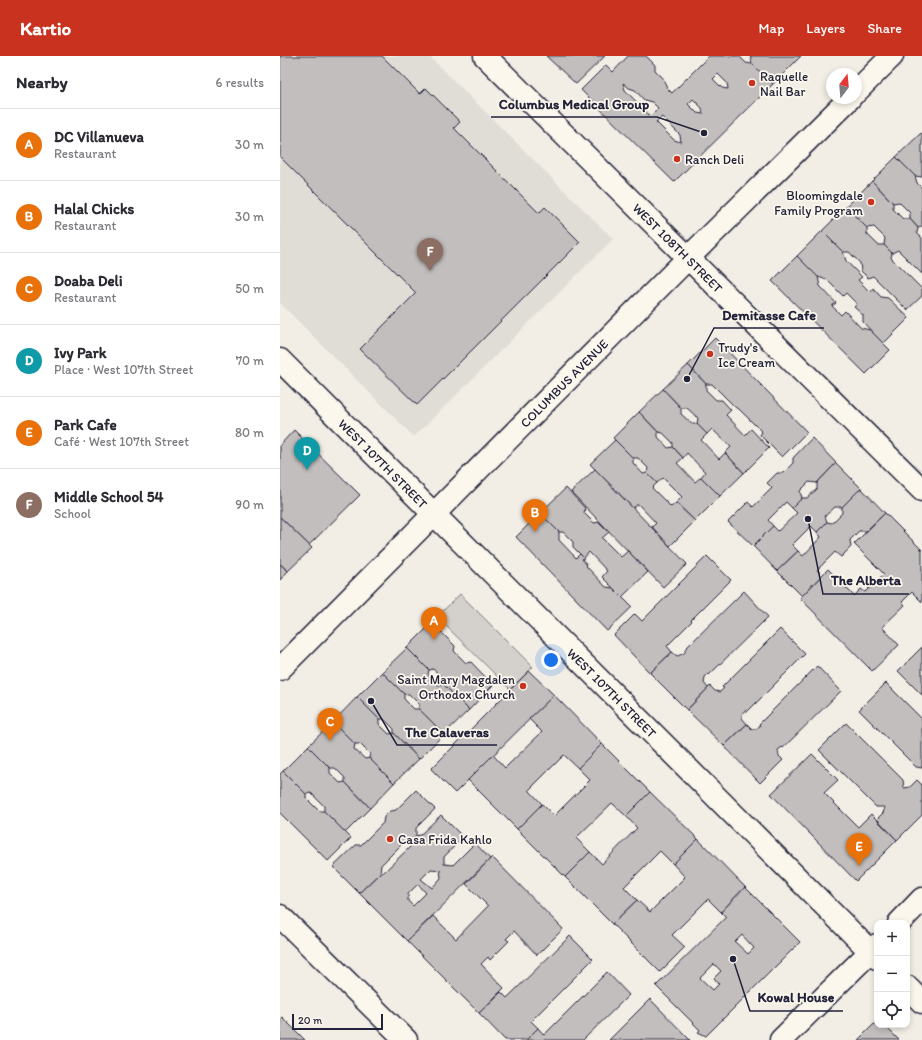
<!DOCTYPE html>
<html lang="en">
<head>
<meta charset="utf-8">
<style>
  :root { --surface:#fff; --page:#f2f2f3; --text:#2b2b33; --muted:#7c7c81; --line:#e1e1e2; --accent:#c8321e }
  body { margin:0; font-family:Itim,sans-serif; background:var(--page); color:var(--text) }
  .controls { position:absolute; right:12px; bottom:12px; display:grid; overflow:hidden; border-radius:8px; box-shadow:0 2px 6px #0003 }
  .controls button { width:36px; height:36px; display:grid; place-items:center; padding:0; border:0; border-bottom:1px solid var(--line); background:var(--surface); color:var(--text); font:20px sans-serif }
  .compass { position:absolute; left:546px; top:12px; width:36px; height:36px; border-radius:50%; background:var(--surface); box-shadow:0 2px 6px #0003; rotate:16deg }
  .scale { position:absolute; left:12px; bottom:10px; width:91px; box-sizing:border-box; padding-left:4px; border:2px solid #22223b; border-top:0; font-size:11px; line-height:14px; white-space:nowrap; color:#22223b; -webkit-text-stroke:3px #fbf7ec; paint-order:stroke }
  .you { position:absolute; left:271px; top:604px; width:14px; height:14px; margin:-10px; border:3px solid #fff; border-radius:50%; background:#1a73e8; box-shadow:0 0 0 6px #1a73e833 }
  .badge { display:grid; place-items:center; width:26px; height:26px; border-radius:50%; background:var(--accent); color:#fff; font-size:13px; font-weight:700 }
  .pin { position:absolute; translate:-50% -33px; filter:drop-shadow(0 1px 2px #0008) }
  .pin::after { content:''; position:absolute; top:21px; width:14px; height:12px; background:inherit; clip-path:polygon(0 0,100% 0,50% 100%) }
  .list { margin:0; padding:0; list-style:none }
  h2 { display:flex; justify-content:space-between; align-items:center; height:52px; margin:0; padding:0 16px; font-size:17px }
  h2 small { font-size:13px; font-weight:400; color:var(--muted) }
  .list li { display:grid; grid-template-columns:26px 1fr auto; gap:12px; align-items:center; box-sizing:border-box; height:72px; padding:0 16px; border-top:1px solid var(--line) }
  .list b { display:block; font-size:15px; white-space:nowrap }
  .list p { margin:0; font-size:13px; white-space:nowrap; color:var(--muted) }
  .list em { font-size:13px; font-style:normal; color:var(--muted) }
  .icon { flex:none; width:22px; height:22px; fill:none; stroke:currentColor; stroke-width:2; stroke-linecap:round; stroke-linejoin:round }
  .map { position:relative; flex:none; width:642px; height:984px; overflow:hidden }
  header { display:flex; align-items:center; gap:24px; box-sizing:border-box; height:56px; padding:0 20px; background:var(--accent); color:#fff }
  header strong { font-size:19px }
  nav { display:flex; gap:22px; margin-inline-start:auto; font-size:14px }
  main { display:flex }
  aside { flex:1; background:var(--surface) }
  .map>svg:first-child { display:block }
  .built { fill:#e0dcd6 }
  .green { fill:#d4d1cc; stroke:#7b7a84 }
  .building { fill:#c2bebe; stroke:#22223b; fill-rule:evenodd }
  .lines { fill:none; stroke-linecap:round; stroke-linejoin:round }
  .minor-casing { stroke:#22223b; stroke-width:25 }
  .major-casing { stroke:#22223b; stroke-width:25 }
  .minor { stroke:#fbf7ec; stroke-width:22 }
  .major { stroke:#fbf7ec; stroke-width:22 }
  .poi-dot { fill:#c8321e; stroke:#fbf7ec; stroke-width:1.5 }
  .labels { text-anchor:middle; stroke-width:3.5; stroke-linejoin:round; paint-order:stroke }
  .poi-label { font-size:13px; fill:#22223b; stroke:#fbf7ec; text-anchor:start }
  .street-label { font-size:13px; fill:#22223b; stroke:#fbf7ec }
  .leader { fill:none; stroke:#22223b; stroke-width:1.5 }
  .callout-dot { fill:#22223b; stroke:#fbf7ec; stroke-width:1.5 }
  .callout-label { font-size:14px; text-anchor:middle; font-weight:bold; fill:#22223b; stroke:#fbf7ec; stroke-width:3.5; stroke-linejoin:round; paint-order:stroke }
</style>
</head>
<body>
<header>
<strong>Kartio</strong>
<nav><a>Map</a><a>Layers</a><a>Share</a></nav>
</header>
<main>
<aside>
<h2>Nearby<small>6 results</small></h2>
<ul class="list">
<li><span class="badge" style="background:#e8710a">A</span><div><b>DC Villanueva</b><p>Restaurant</p></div><em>30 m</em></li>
<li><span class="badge" style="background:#e8710a">B</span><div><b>Halal Chicks</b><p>Restaurant</p></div><em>30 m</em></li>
<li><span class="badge" style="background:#e8710a">C</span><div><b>Doaba Deli</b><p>Restaurant</p></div><em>50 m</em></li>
<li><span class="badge" style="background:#0f9aa8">D</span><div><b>Ivy Park</b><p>Place · West 107th Street</p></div><em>70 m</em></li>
<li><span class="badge" style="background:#e8710a">E</span><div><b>Park Cafe</b><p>Café · West 107th Street</p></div><em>80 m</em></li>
<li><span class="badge" style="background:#8d6e63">F</span><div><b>Middle School 54</b><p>School</p></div><em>90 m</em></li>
</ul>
</aside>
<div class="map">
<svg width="642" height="984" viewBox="0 0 642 984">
  <rect width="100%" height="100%" fill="#f2eee5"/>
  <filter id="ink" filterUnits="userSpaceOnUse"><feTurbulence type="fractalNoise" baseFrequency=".025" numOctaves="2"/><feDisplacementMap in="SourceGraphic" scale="8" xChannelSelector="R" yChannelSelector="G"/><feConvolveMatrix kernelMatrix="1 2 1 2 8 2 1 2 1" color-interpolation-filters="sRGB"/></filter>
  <g filter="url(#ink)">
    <!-- built -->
    <polygon class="built" points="0,0 149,0 333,183 134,381 0,247"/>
    <!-- green -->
    <polygon class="green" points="180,538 253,611 230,633 157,561"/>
    <!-- building -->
    <g class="building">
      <polygon points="0,0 102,0 140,38 146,32 180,66 174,72 259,157 265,151 300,186 137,349 80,293 136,237 0,101"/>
      <polygon points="266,0 325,0 296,28"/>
      <path d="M348 0H366L375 9V14L383 22 387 32 392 37 429 0H459L466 7 472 8 493 28 394 126 301 34 326 9 333 16ZM438 18 447 27 448 33 442 32 433 23ZM343 27 349 32 355 34 364 44 372 46 378 52 370 60 345 34ZM413 43 422 52 423 58 417 57 408 48ZM382 61 400 79 401 86 394 84 376 66Z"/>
      <polygon points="470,0 521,0 493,28 472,8 471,2"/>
      <polygon points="641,77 642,78 642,121 635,120 616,101"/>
      <polygon points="616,101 635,120 637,127 642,132 642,170 638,172 630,163 630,157 619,146 613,147 592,125"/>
      <polygon points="592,125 613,147 613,153 623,163 630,163 638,172 637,177 642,182 642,218 618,194 612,197 604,189 605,182 594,171 587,172 566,151"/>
      <polygon points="566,151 587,172 587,178 598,189 604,189 612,197 611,202 642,233 642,240 627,254 593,220 588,222 581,215 580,207 569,196 563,196 542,175"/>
      <polygon points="542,175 563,196 566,205 582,221 578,224 590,236 593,232 601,241 608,242 629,262 603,288 583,266 583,259 574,251 577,248 566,237 563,240 547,224 538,221 517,200"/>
      <polygon points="517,200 538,221 540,230 556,247 552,250 561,259 565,255 581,272 590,274 610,294 586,318 492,225"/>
      <polygon points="435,282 527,376 502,401 480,379 482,376 459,353 456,352 432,328 426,328 408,309"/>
      <polygon points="408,309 426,328 426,334 436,344 442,344 451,354 446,359 465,379 471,373 489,392 464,417 445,397 451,391 432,373 427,378 417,368 418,362 407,352 401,352 383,333"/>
      <polygon points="383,333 401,352 401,358 412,368 417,368 427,378 421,384 439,403 445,397 464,417 440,440 421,421 425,416 407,397 403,402 393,391 393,387 383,377 378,376 359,356"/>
      <polygon points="359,356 378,376 378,381 388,392 393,391 403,402 397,407 415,426 421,421 440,440 415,465 396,447 402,441 383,422 377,427 367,417 368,412 358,402 353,402 333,382"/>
      <polygon points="14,374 80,439 29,489 0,461 0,389"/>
      <polygon points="532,382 556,407 537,427 529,426 520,435 522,442 512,452 506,446 488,464 493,470 473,490 448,466 468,446 473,451 492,432 487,427 497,417 503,417 513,407 513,402"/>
      <polygon points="335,384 353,402 353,407 363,418 367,417 377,427 372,432 391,451 396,447 415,465 390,490 372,471 376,467 358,448 353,452 310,408"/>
      <polygon points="556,407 581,432 562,451 555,451 545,460 547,466 537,476 531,470 512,489 518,495 497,515 473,490 493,470 498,475 517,457 512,452 522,442 527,442 537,433 537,427"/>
      <polygon points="315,413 407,508 383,531 291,436"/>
      <polygon points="286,432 305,452 304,457 314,467 319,466 329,476 322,482 341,501 348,495 368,516 342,541 322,521 327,515 309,496 304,502 293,491 293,486 283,476 279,476 260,457"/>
      <polygon points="581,432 605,457 586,475 579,475 570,484 571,491 561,501 555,496 537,514 542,519 522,540 497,515 518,495 523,500 541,481 537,476 547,466 552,467 562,457 562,451"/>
      <polygon points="260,457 279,476 279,484 296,502 300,498 304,502 302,503 307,509 306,510 326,531 333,532 352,551 327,575 236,481"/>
      <polygon points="605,457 642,494 642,546 632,536 622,546 625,549 602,571 619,589 592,615 520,542 548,513 574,540 581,533 585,536 604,518 574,488"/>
      <polygon points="0,461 32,492 8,515 0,508"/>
      <polygon points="427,500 451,524 411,564 412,565 387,590 392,596 370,617 334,579 355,558 362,565"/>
      <polygon points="0,508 8,515 0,524"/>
      <polygon points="464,535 488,561 429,619 428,618 425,621 424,627 428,632 407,654 370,617 392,596 397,600 403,598 406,595 404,594"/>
      <polygon points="152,567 175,590 174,595 186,607 191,606 213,629 189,654 163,628 164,623 153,613 149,614 127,592"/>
      <polygon points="500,573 525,598 467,656 465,654 462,658 462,662 467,668 444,690 407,654 430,630 435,635 440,636 444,632 442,631"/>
      <polygon points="642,591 642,639 618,615"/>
      <polygon points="127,592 149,614 148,618 158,629 163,628 189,654 164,678 139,653 139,648 129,638 124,638 102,616"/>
      <polygon points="537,610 561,635 503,692 502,691 498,694 499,700 503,704 480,727 444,690 467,668 472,673 477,673 480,669 479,668"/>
      <polygon points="249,615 274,639 175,737 151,713"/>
      <polygon points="102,616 124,638 124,643 134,653 139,653 164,678 139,703 114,677 114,673 104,663 99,663 77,641"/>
      <polygon points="606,627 642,663 642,712 636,711 579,654"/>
      <polygon points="274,639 322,688 298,712 284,699 249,734 262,748 237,773 188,724 213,699 225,712 262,676 249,663"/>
      <polygon points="77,641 99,663 99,668 109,678 114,677 139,703 114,727 89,702 90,698 80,688 75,688 53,666"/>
      <polygon points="53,666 75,688 74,693 85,703 89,702 114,727 90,752 65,726 65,722 55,712 50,712 28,690"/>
      <polygon points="566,667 623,724 624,732 630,731 637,724 642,729 642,759 617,784 597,763 603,757 605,751 596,751 539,694"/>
      <polygon points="322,688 370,736 346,760 332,747 296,782 310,796 285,821 237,773 262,748 274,760 310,724 298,712"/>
      <polygon points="28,690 50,712 50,717 60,727 65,726 90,752 65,777 44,755 44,750 31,737 26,738 3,715"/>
      <polygon points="532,698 558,724 544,737 578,771 591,758 617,784 576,825 491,738"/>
      <polygon points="3,715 26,738 26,742 39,755 44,755 71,782 48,805 0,757 0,718"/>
      <polygon points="136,734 155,753 136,772 136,780 131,786 124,786 101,809 100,817 79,837 53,811 76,789 81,789 103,767 104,761 110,755 116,754"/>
      <polygon points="370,736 418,783 393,808 380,795 344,831 357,844 332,868 285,821 310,796 322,808 357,772 346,760"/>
      <path d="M161 759 183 781 164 801V808L173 809 195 787 210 803 127 885 79 837 100 817 104 816 130 791 131 786 136 780 140 779ZM151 813 160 814 161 822 152 832 141 823ZM138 828 146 837 133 850 128 845V838Z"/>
      <polygon points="418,783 465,831 441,856 428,843 392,879 405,891 380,916 332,868 357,844 370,856 405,821 393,808"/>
      <polygon points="212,801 283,873 257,899 234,875 226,883 229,885 210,904 208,901 201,908 224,932 199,957 127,885 153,860 176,883 208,850 186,828"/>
      <path d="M465 831 520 886 426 980 418 976 420 974 376 930 446 861 441 856ZM462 879 474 892 468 898 455 886ZM434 908 441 915 434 922 439 928 433 934 420 922Z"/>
      <polygon points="290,880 313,903 251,965 258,972 246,984 225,984 199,957 221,936 227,942"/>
      <polygon points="327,916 349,939 303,984 246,984 258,972 264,979"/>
      <polygon points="370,943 410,984 363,984 361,983 360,984 329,984"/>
      <polygon points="2,961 25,984 0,984 0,963"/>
      <polygon points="597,965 597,969 604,969 619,984 578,984"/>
    </g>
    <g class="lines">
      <defs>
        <g id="minor">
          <path id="s1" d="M205 0 642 434"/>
          <path id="s2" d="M0 304 597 902"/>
          <polyline points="619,867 642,843"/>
          <polyline points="627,931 642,946"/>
          <polyline points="501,984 597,889"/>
        </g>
        <g id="major">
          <polyline points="576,36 612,0"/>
          <path id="s3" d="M0 613 408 202 570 42"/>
          <polyline points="0,860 126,984"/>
        </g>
      </defs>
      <!-- minor casing -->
      <use href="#minor" class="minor-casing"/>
      <!-- major casing -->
      <use href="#major" class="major-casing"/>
      <!-- minor -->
      <use href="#minor" class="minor"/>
      <!-- major -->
      <use href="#major" class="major"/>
    </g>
  </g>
  <!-- markers -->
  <g class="poi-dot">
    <circle cx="472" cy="27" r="4"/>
    <circle cx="397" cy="103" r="4"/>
    <circle cx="591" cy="146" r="4"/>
    <circle cx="430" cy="298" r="4"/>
    <circle cx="243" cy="630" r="4"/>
    <circle cx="110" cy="783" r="4"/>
  </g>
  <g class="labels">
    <!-- poi labels -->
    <g class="poi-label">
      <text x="480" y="25">Raquelle<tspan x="480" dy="15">Nail Bar</tspan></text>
      <text x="405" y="108">Ranch Deli</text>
      <text x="583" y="144" text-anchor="end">Bloomingdale<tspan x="583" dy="15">Family Program</tspan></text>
      <text x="438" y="296">Trudy's<tspan x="438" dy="15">Ice Cream</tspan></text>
      <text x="235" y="628" text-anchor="end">Saint Mary Magdalen<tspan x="235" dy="15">Orthodox Church</tspan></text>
      <text x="118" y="788">Casa Frida Kahlo</text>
    </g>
    <!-- street labels -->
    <g class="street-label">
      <text dy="5" stroke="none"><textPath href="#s1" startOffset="272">WEST 108TH STREET</textPath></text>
      <text dy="5" stroke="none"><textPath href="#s3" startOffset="403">COLUMBUS AVENUE</textPath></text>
      <text dy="5" stroke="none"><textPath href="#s2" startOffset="146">WEST 107TH STREET</textPath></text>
      <text dy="5" stroke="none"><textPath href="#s2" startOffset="470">WEST 107TH STREET</textPath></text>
    </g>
  </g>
  <!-- callouts -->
  <path class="leader" d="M424 77L377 61H211M407 323L434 272H544M528 463L543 538H629M91 645L117 689H217M453 903L470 955H563"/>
  <g class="callout-dot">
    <circle cx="424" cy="77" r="4"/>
    <circle cx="407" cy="323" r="4"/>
    <circle cx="528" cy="463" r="4"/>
    <circle cx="91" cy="645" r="4"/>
    <circle cx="453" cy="903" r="4"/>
  </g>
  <g class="callout-label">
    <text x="294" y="53">Columbus Medical Group</text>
    <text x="489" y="264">Demitasse Cafe</text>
    <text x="586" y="529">The Alberta</text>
    <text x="167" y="681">The Calaveras</text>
    <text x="516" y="946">Kowal House</text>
  </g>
</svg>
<div class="controls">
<button>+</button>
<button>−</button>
<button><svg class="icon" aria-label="locate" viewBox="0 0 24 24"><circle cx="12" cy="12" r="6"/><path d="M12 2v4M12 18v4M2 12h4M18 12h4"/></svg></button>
</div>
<svg class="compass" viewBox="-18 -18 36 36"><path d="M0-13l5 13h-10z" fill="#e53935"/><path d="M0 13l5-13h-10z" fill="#7c7c81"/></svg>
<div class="scale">20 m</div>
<div class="you"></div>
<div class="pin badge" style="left:154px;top:584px;background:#e8710a">A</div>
<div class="pin badge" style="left:255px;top:476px;background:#e8710a">B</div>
<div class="pin badge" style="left:50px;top:685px;background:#e8710a">C</div>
<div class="pin badge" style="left:27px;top:414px;background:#0f9aa8">D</div>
<div class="pin badge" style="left:579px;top:810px;background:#e8710a">E</div>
<div class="pin badge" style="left:150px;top:215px;background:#8d6e63">F</div>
</div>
</main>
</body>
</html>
